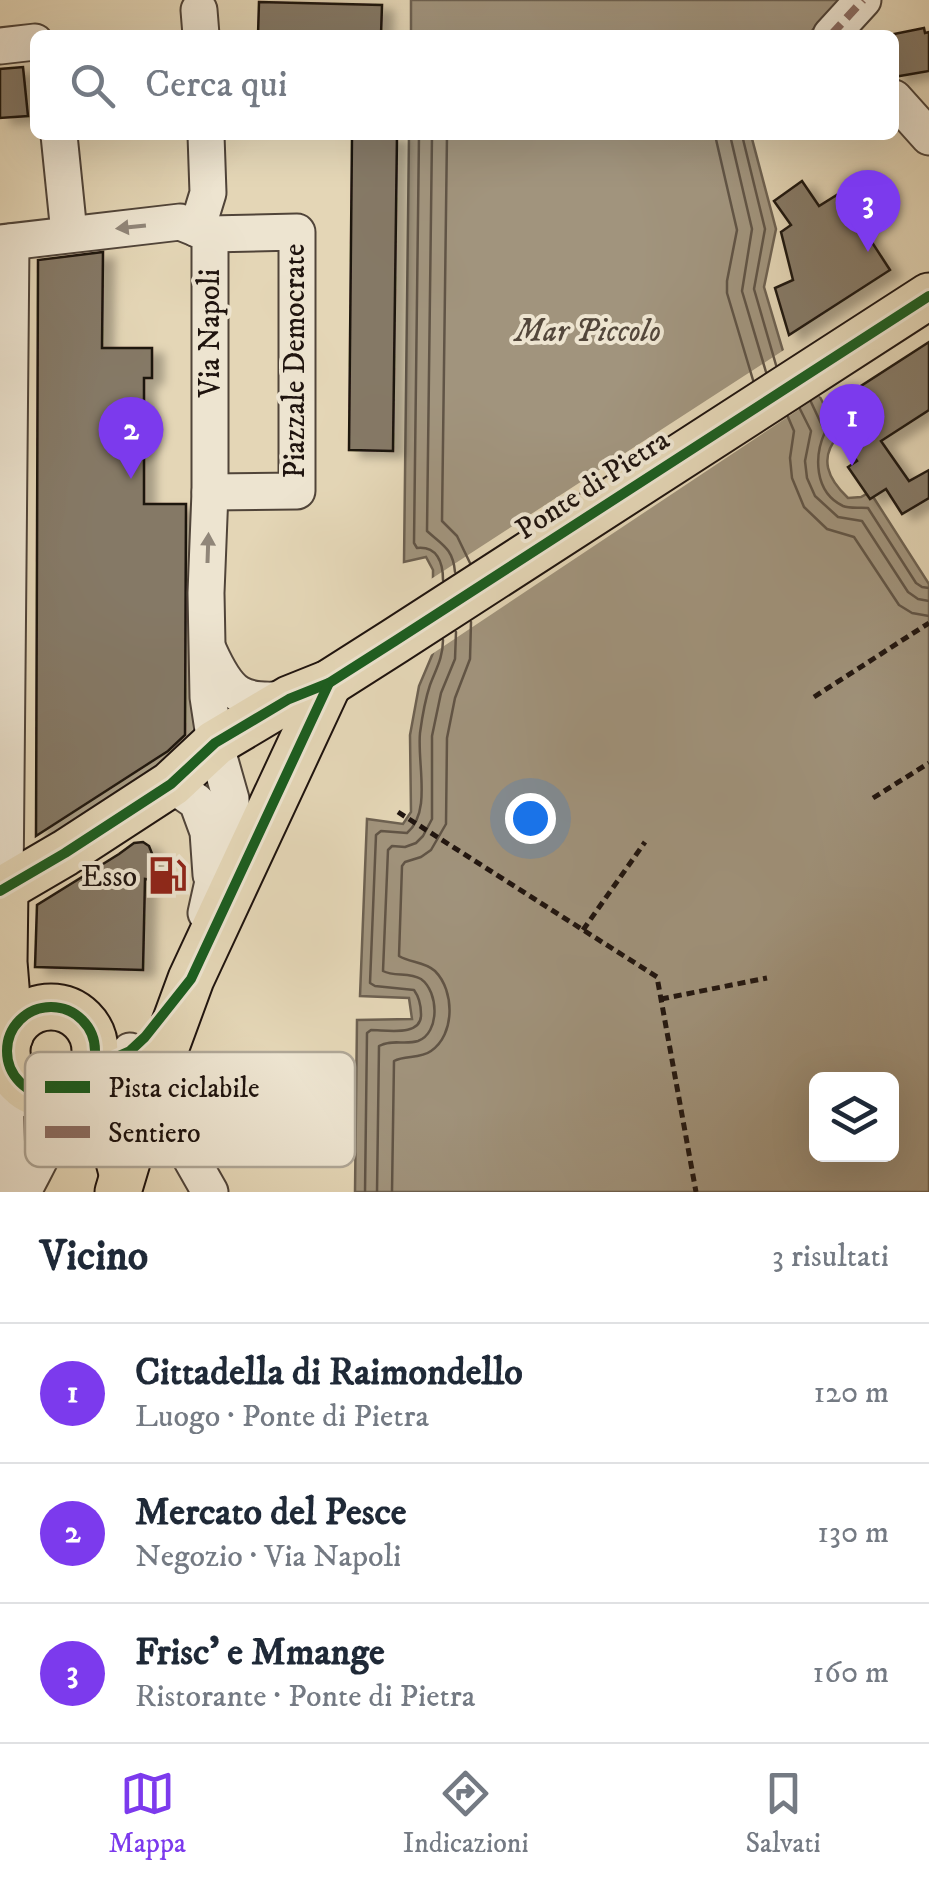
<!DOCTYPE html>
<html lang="it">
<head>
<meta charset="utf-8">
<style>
  :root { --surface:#fff; --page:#f6f6f7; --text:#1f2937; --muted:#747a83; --line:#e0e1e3; --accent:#7c3aed }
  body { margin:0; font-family:"IM FELL DW Pica",serif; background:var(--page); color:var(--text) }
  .controls { position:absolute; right:30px; bottom:30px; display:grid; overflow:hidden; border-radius:15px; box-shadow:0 10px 40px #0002 }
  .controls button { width:90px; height:90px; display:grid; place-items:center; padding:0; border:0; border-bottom:2px solid var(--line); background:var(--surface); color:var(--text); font:50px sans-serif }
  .you { position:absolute; left:530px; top:818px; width:35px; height:35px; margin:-25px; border:8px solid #fff; border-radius:50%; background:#1a73e8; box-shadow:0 0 0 15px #1a73e833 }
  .badge { display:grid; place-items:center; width:65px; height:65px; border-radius:50%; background:var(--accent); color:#fff; font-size:32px; font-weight:700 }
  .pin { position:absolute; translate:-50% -82px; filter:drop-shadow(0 2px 5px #0008) }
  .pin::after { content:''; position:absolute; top:52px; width:35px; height:30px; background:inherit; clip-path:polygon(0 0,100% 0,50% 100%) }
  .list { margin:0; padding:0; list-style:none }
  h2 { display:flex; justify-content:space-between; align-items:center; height:130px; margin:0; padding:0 40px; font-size:42px }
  h2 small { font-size:32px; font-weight:400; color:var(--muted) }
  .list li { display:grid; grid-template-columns:65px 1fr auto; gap:30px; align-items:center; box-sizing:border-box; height:140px; padding:0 40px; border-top:2px solid var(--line) }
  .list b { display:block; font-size:38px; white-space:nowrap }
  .list p { margin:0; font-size:32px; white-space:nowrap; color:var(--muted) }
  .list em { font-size:32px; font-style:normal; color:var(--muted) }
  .icon { flex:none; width:55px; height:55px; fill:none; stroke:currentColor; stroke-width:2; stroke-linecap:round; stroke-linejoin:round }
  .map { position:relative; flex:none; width:929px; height:1192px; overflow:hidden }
  .search { position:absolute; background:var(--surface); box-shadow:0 10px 40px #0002; left:30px; right:30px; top:30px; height:110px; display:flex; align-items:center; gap:25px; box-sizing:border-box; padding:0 35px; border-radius:15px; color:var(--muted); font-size:38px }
  .sheet { height:550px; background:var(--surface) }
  nav { display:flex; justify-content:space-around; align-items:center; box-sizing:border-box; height:140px; border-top:2px solid var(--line); background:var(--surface); font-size:28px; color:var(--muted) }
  nav a { display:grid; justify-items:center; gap:5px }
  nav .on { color:var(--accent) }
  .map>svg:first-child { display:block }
  .water { fill:#a1947d; stroke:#6d6151; stroke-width:2.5; fill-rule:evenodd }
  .pier { fill:#e4d6b6 }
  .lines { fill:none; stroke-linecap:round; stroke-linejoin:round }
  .shore { stroke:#605446; stroke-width:2.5 }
  .building { fill:#857966; stroke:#1f140f; stroke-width:2.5; filter:url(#shadow) }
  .minor-casing { stroke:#504439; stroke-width:39 }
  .major-casing { stroke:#1f140f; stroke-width:49 }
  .path { stroke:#1f140f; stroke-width:5; stroke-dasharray:8 5; stroke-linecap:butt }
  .minor { stroke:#ede4d0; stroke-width:35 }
  .major { stroke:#e4d6b6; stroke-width:45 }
  .quiet { stroke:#8d6e63; stroke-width:8; stroke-dasharray:15 8; stroke-linecap:butt }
  .cycleway-casing { stroke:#ede4d0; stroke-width:16 }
  .cycleway { stroke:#1b5e20; stroke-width:10 }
  .oneway { fill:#908679 }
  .labels { text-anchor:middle; stroke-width:8; stroke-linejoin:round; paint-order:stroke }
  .street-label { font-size:30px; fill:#1f140f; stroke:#ede4d0 }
  .poi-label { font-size:30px; fill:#1f140f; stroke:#ede4d0; text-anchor:end }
  .water-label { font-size:32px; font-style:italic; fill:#53473b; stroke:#ede4d0 }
  .key { fill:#ede4d0; stroke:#afa696; stroke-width:2.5 }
  .key-label { font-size:28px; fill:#1f140f }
</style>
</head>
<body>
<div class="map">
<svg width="929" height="1192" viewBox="0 0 929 1192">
  <defs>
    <filter id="shadow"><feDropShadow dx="11" dy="6" stdDeviation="5" flood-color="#0004"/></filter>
  </defs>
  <rect width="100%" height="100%" fill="#e4d6b6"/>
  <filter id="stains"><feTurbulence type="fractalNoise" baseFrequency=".002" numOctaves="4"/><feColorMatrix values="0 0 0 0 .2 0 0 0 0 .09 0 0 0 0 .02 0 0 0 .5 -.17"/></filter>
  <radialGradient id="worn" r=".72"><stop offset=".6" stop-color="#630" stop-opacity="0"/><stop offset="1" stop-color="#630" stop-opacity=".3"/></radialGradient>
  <!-- water -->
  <g class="water">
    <polygon points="411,0 840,0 808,35 411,35"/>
    <path d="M409 135H751L776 229 764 287 786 361 819 395 839 435C818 458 828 479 848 498L861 497 870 492 929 584V1192H355L357 1020 412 1019 409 998 360 996 367 819 403 824 411 812 410 735 419 686 433 653V570L426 557 404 562ZM816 1080H892V1154H816Z"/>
  </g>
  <!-- pier -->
  <polygon class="pier" points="787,348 790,359 820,389 826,399 819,396 426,658 428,653 428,581"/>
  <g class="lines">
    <!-- shore -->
    <g class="shore">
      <path d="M419 135 414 543 417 548C437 546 443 562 443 580"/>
      <path d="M432 135 427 531C441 544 453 548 455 572"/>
      <polyline points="447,135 442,521 457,536 470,563"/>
      <polyline points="715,135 737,230 727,281 727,293 753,380"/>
      <polyline points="730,135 752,229 742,291 766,372"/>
      <polyline points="742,135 765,229 754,289 776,365"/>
      <path d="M811 402 825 432C814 456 814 492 843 506 850 509 861 507 868 508L916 583 922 587 929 588"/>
      <polyline points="800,409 811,431 805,461 807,478 815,496 838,517 862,521 908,592 918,599 929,601"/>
      <polyline points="788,417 794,431 790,458 792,478 804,507 827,529 854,537 899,605 912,613 929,616"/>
      <path d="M365 1192 367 1033 371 1030C387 1030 422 1037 421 1014 421 1004 419 997 414 990L375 986 370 983 376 835 381 831 407 833C432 812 417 764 420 733 422 718 425 700 430 685 436 669 443 658 443 640"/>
      <path d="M377 1192 379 1046C391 1039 405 1045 418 1041 440 1033 439 992 421 979 409 972 394 977 383 971L388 850 392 846 405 847 416 843 423 836 432 819V736L441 693 455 659 456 632"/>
      <path d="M392 1192 394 1061C405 1055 420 1059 431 1051 455 1035 455 991 435 971 424 961 410 963 399 956L402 866 405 862 421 857 431 850 446 824 447 738 455 698 470 659 471 622"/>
    </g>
  </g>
  <!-- building -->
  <g class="building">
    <polygon points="259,2 382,5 381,35 258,35"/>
    <polygon points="924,28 925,33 929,32 929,71 894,77 894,34"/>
    <polygon points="23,67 28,116 0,118 0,69"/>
    <polygon points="352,135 397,135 393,451 349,450"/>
    <polygon points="802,181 819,206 840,193 890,270 789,335 775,288 793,280 781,232 791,225 774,201"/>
    <polygon points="103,252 102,348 152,348 152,378 144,378 144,504 186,504 185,735 168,751 36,836 38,260"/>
    <polygon points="929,342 929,410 881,441 909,481 929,470 929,498 902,514 886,489 870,499 848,467 857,461 845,443 868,428 847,395"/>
    <polygon points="143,842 149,846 153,856 152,880 145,879 143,970 35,967 37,905 119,854 134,843"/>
  </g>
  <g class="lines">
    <defs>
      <g id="minor">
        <polyline points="199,10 201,35"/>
        <polyline points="831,35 863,0"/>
        <polyline points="0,46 35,42"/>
        <polyline points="894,98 929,137"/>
        <polyline points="59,135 69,233"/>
        <polyline points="197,229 208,193 206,135"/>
        <polyline points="0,243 180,222 210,234 210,492 206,593 208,697 215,743 231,799 232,828 212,886 206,913"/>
        <polyline points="210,492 297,491 297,232 210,234"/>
        <path d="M209 651C229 695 240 704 289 699"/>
        <polyline points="171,784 197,802 208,832 211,875"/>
        <polyline points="5,888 11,242"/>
        <polyline points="174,1062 168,1092 169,1120 210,1192"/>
        <polyline points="0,1090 62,1110 84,1101 130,1051"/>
        <polyline points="8,1192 5,1092 16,1077"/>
        <path d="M23 1192C39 1160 59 1128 66 1092"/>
      </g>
      <g id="major">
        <polyline points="5,888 4,962 10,1036"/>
        <polyline points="0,891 65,853 171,784 215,743 289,699 329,683 395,641 929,296"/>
        <circle cx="51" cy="1051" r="44"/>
        <polyline points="71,1090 89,1105 111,1131 122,1173"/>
        <polyline points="118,1192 141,1115 191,979 329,683"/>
      </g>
    </defs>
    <!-- minor casing -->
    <use href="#minor" class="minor-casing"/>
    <!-- major casing -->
    <use href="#major" class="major-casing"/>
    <!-- path -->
    <g class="path">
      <polyline points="814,697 929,623"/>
      <polyline points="873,798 929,763"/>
      <polyline points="398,812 657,977 696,1192"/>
      <polyline points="583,930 645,842"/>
      <polyline points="661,999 767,978"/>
    </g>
    <!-- minor -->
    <use href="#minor" class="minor"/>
    <!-- major -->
    <use href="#major" class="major"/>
    <!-- quiet -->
    <polyline class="quiet" points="831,35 863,0"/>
    <defs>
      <g id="cycleway">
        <polyline points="0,891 65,853 171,784 215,743 289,699 329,683 395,641 929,296"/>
        <circle cx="51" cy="1051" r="44"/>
        <polyline points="91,1068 130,1051 145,1037 191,979 329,683"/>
      </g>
    </defs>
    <!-- cycleway casing -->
    <use href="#cycleway" class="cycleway-casing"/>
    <!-- cycleway -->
    <use href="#cycleway" class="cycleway"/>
  </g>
  <!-- one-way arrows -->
  <defs><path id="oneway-solid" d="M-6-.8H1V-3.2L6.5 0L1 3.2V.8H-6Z" transform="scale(2.5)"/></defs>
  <g class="oneway">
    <use href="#oneway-solid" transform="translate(131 227) rotate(174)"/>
    <use href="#oneway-solid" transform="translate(208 548) rotate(-88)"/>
  </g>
  <!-- icons -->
  <defs>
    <symbol id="fuel-bare" viewBox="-9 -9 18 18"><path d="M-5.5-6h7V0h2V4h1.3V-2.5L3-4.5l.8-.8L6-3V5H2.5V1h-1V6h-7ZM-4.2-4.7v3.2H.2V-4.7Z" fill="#8f2418" stroke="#ede4d0" stroke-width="2.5" paint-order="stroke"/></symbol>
  </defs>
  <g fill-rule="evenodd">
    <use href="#fuel-bare" x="140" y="848" width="55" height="55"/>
  </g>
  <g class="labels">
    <!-- street labels -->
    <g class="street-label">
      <text transform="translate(209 333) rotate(-90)" y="10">Via Napoli</text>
      <text transform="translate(294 361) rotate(-90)" y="10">Piazzale Democrate</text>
      <text transform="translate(592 484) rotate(-33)" y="10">Ponte di Pietra</text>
    </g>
    <!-- poi labels -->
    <g class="poi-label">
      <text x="137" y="886">Esso</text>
    </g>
    <!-- water labels -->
    <g class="water-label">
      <text x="588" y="341">Mar Piccolo</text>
    </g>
  </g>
  <!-- legend -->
  <rect x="25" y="1052" width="330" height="115" rx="15" class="key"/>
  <rect x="45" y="1081" width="45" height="12" fill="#1b5e20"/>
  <rect x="45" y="1126" width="45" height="12" fill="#8d6e63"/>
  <g class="key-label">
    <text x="108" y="1097">Pista ciclabile</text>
    <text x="108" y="1142">Sentiero</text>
  </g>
  <rect width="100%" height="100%" filter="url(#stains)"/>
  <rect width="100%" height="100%" fill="url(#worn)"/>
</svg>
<div class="controls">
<button><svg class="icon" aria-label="layers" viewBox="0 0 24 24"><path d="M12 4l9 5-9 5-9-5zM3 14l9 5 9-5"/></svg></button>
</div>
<div class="you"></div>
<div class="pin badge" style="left:852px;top:466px">1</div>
<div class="pin badge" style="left:131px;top:479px">2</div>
<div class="pin badge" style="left:868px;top:252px">3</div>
<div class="search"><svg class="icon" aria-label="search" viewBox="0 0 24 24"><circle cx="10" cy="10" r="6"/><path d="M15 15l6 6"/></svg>Cerca qui</div>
</div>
<section class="sheet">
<h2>Vicino<small>3 risultati</small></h2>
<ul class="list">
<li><span class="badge">1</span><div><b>Cittadella di Raimondello</b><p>Luogo · Ponte di Pietra</p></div><em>120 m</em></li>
<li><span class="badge">2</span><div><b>Mercato del Pesce</b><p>Negozio · Via Napoli</p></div><em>130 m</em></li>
<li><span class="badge">3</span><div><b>Frisc' e Mmange</b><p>Ristorante · Ponte di Pietra</p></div><em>160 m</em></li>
</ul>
</section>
<nav>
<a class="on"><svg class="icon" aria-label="map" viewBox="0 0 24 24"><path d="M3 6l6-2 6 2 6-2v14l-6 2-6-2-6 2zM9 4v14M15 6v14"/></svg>Mappa</a>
<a><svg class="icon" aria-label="directions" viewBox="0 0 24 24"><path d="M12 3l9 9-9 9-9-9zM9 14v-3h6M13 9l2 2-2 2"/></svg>Indicazioni</a>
<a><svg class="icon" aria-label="saved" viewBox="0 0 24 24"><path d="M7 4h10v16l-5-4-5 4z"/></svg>Salvati</a>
</nav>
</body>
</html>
